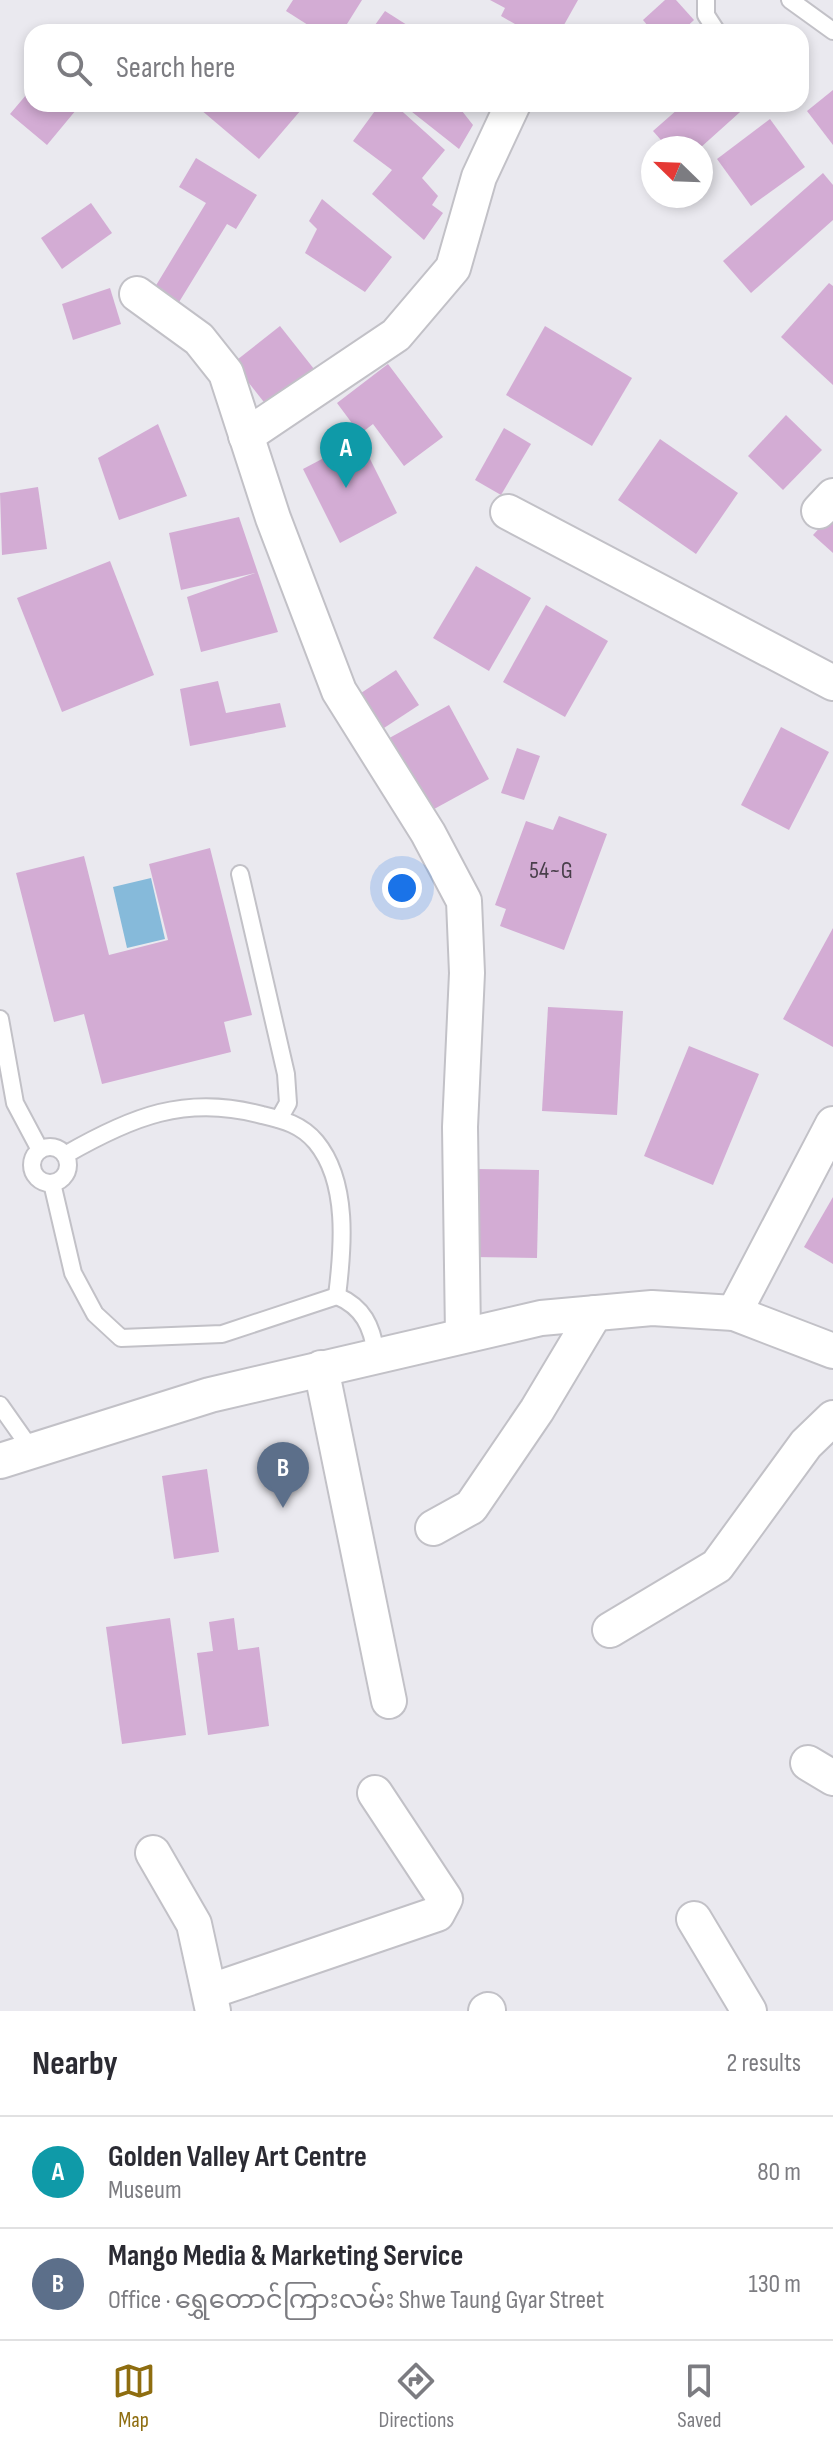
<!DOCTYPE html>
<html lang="en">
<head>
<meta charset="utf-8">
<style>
  :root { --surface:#fff; --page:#f7f7f7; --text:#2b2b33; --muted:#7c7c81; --line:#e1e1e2; --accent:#8e6d10 }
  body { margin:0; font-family:"Sofia Sans Condensed","Noto Sans Myanmar",sans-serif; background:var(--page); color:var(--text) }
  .compass { position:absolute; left:641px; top:136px; width:72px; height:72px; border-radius:50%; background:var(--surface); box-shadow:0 4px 12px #0003; rotate:293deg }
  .you { position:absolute; left:402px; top:888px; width:28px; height:28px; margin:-20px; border:6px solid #fff; border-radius:50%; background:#1a73e8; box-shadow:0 0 0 12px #1a73e833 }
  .badge { display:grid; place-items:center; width:52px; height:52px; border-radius:50%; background:var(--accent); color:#fff; font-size:26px; font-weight:700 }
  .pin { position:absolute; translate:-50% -66px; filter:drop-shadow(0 2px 4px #0008) }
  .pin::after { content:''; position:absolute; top:42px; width:28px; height:24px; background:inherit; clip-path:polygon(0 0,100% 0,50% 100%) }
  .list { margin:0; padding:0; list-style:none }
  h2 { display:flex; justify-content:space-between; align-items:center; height:104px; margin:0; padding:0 32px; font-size:34px }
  h2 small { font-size:26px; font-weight:400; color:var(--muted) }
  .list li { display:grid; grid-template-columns:52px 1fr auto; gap:24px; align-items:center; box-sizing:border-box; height:112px; padding:0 32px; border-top:2px solid var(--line) }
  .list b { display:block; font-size:30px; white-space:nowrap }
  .list p { margin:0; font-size:26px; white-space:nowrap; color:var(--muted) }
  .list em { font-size:26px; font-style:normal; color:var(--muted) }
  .icon { flex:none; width:44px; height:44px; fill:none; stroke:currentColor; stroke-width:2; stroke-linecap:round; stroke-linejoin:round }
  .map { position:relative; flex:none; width:833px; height:2011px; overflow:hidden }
  .search { position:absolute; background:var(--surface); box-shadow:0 4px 12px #0003; left:24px; right:24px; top:24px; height:88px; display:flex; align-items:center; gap:20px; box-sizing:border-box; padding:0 28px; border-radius:24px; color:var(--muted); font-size:30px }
  .sheet { height:328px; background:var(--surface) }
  nav { display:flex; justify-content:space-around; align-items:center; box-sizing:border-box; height:112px; border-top:2px solid var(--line); background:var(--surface); font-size:22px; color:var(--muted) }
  nav a { display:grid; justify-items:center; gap:4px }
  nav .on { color:var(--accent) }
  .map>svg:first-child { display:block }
  .water { fill:#86bada }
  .building { fill:#d3acd4 }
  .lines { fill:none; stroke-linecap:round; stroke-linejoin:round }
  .service-casing { stroke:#c2c1c7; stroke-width:20 }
  .minor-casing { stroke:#c2c1c7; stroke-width:38 }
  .service { stroke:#fff; stroke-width:16 }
  .minor { stroke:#fff; stroke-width:34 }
  .labels { text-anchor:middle; stroke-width:7; stroke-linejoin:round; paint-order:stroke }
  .number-label { font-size:24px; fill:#493f4b }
</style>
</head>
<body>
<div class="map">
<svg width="833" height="2011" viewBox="0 0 833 2011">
  <rect width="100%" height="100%" fill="#eae9ef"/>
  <!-- water -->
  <polygon class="water" points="151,878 165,939 127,948 113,887"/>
  <!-- building -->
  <g class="building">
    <polygon points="293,0 362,0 342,32 319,32 286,11"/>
    <polygon points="490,0 578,0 560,32 529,32 501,16 505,8"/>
    <polygon points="665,0 676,0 694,20 681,32 653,32 643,20"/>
    <polygon points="385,11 418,32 370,32"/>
    <polygon points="32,88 32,104 81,104 47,145 10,114"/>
    <polygon points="833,90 833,145 807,111"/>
    <polygon points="194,104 293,104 301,110 259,159"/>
    <polygon points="380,104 394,104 445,150 422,178 438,196 432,205 443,213 424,240 372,194 392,170 353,141"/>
    <polygon points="402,104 466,104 462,111 473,125 459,149"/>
    <polygon points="674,104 749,104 700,148 668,148 653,131 678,109"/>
    <polygon points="770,119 805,167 751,206 717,159"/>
    <polygon points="196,158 257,195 236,229 227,224 176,307 152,292 206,203 179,187"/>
    <polygon points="823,173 833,185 833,220 751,293 723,261"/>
    <polygon points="322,199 392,257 365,292 305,253 317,229 309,221"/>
    <polygon points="91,203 112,233 62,269 41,238"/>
    <polygon points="829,283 833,286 833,385 781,337"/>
    <polygon points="110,288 121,324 73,340 62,304"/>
    <polygon points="280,326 314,369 267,406 233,363"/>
    <polygon points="545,326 632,378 592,446 506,395"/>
    <polygon points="388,364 443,437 404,466 373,424 360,434 337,403"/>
    <polygon points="786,415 822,450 783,490 748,456"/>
    <polygon points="158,424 187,496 119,520 98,458"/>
    <polygon points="504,428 531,444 501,495 475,480"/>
    <polygon points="360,439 397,513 340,543 303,469"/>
    <polygon points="660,439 738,493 696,554 618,500"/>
    <polygon points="38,487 47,549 2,555 0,493"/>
    <polygon points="833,513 833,553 813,535"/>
    <polygon points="239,517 278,632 201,652 187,597 255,573 181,590 169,533"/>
    <polygon points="110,561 154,675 62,712 17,598"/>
    <polygon points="476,566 531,598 489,671 433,638"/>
    <polygon points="546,605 608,641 565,717 503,682"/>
    <polygon points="396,670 419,705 384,728 361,693"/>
    <polygon points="218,681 226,713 280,703 286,727 190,746 180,689"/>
    <polygon points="449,705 489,779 425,814 384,741"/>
    <polygon points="781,727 829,752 789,830 741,805"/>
    <polygon points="517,748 540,756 524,800 501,793"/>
    <polygon points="559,816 607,834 564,950 500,926 506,909 495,905 526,821 553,830"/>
    <polygon points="210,848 252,1015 224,1022 231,1052 102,1084 84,1014 54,1022 16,873 84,856 109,955 168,940 149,864"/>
    <polygon points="833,928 833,1047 783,1019"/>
    <polygon points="548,1007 623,1011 617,1115 542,1111"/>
    <polygon points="689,1046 759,1074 713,1185 644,1156"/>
    <polygon points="475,1169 539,1170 537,1258 473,1257"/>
    <polygon points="833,1197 833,1264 804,1247"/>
    <polygon points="207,1469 219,1552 174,1559 162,1476"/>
    <polygon points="170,1618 186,1735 122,1744 106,1627"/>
    <polygon points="234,1618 238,1650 259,1647 269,1726 208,1735 197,1653 213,1651 209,1622"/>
  </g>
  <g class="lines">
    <defs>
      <g id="service">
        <polyline points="706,0 706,15 717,32"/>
        <polyline points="790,0 833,31"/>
        <polyline points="240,874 286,1074 288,1103 279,1119"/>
        <polyline points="0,1019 15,1103 40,1150"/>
        <circle cx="50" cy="1165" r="18"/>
        <path d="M65 1155C131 1117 186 1094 262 1115 283 1120 301 1124 316 1142 349 1182 343 1248 337 1296"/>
        <path d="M52 1183 73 1273 95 1314 121 1338 222 1334 337 1296C363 1307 372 1326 376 1354"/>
        <polyline points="0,1405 31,1449"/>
      </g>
      <g id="minor">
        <polyline points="137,294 199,339 226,373 273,518 339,691 428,833 464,901 467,973 460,1127 463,1335"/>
        <polyline points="246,436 396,335 453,268 479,177 513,104"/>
        <polyline points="819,511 833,496"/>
        <polyline points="508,512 833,683"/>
        <polyline points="734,1313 833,1124"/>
        <polyline points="321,1368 389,1701"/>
        <polyline points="0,1461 210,1395 541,1318 652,1308 734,1313 833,1351"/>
        <polyline points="433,1528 471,1507 537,1410 595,1313"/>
        <polyline points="610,1630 717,1566 806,1444 833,1418"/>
        <polyline points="808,1763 833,1778"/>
        <polyline points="153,1853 194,1924 213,2011"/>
        <polyline points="694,1919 749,2011"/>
        <polyline points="211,1991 437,1914 445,1899 375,1793"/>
        <polyline points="486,2011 488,2010"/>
      </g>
    </defs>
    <!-- service casing -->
    <use href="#service" class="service-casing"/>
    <!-- minor casing -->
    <use href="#minor" class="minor-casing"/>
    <!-- service -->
    <use href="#service" class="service"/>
    <!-- minor -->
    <use href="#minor" class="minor"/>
  </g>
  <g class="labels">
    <!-- number labels -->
    <g class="number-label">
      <text x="551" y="878">54~G</text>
    </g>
  </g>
</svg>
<svg class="compass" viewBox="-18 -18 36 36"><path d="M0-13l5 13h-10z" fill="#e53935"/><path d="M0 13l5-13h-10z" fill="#7c7c81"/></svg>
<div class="you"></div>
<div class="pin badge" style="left:346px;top:488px;background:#0f9aa8">A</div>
<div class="pin badge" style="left:283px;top:1508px;background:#5c6f8a">B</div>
<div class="search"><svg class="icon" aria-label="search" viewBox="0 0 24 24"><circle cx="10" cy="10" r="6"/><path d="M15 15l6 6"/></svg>Search here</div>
</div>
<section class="sheet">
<h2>Nearby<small>2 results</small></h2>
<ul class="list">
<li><span class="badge" style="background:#0f9aa8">A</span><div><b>Golden Valley Art Centre</b><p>Museum</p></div><em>80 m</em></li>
<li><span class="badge" style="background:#5c6f8a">B</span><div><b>Mango Media &amp; Marketing Service</b><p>Office · ရွှေတောင်ကြားလမ်း Shwe Taung Gyar Street</p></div><em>130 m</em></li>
</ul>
</section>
<nav>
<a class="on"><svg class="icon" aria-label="map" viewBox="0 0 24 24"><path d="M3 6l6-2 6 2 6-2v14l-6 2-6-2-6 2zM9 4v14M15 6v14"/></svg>Map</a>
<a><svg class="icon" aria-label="directions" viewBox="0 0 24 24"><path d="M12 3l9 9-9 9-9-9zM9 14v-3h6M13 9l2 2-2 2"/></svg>Directions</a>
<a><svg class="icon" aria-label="saved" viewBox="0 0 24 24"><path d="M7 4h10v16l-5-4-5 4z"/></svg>Saved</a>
</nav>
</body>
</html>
